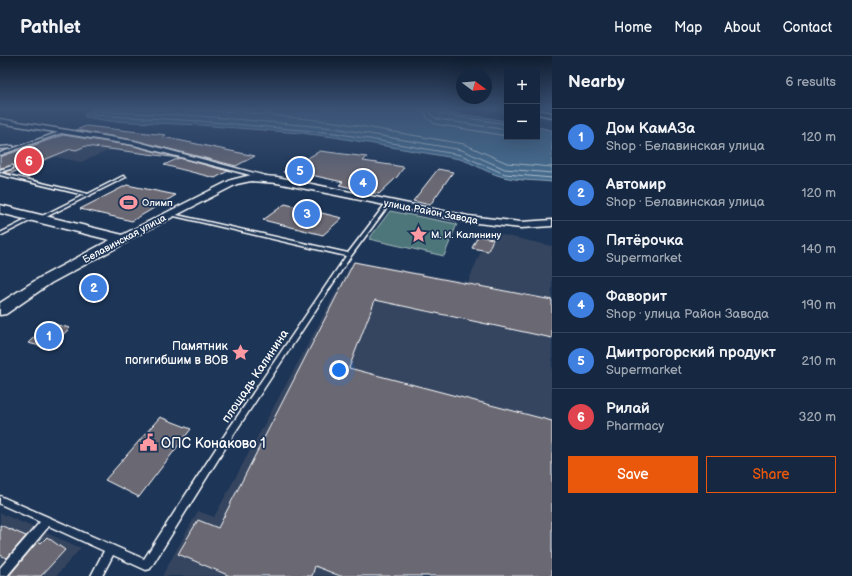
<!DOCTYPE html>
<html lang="en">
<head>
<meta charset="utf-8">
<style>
  :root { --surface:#162841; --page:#1f3048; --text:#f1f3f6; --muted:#9ea6b1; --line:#35445a; --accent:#ea580c }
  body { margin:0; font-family:"Balsamiq Sans",sans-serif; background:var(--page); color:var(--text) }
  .controls { position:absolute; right:12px; top:12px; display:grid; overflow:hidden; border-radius:0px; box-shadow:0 4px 16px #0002 }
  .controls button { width:36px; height:36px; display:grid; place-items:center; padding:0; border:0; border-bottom:1px solid var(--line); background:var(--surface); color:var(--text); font:20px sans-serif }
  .compass { position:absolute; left:456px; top:12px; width:36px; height:36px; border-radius:50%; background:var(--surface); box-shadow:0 4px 16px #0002; rotate:106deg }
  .you { position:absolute; left:339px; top:314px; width:14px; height:14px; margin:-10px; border:3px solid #fff; border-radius:50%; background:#1a73e8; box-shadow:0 0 0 6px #1a73e833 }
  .badge { display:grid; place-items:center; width:26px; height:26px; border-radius:50%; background:var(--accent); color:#fff; font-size:13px; font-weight:700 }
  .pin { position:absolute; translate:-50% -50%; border:2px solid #fff; box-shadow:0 1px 4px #0006 }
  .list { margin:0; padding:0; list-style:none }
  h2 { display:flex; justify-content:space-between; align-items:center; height:52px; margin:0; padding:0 16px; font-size:17px }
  h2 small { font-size:13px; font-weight:400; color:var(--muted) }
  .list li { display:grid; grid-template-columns:26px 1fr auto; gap:12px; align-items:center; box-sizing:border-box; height:56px; padding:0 16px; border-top:1px solid var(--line) }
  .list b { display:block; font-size:15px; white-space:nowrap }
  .list p { margin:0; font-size:13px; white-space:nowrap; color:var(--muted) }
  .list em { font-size:13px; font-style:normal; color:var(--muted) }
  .actions { display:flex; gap:8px; padding:12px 16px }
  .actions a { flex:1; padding:9px 0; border:1px solid var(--accent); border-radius:0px; text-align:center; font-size:14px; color:var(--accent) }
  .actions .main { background:var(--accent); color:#fff }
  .map { position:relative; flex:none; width:552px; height:520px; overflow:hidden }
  header { display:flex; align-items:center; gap:24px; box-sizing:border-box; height:56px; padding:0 20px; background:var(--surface); border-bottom:1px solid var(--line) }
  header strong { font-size:19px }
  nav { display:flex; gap:22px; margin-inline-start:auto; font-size:14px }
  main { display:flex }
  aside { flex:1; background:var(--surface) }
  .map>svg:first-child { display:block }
  .built { fill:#34445f }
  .green { fill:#4e767a; stroke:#a6babc }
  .water { fill:#476e8f; stroke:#91a8bc }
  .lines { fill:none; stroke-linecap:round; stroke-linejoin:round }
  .shore { stroke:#b5c5d2; stroke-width:1 }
  .building { fill:#696773; stroke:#fff }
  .service-casing { stroke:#fff; stroke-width:3 }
  .minor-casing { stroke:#fff; stroke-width:3 }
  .tertiary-casing { stroke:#fff; stroke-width:3 }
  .secondary-casing { stroke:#fff; stroke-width:3 }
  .service { fill:#1d3557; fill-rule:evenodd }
  .minor { fill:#1d3557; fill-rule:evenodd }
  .tertiary { fill:#1d3557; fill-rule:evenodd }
  .secondary { fill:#1d3557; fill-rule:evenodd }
  .labels { text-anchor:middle; stroke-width:3.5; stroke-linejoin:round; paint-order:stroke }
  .far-poi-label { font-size:10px; fill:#fff; stroke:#1d3557; text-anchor:start }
  .far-street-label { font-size:10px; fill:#fff; stroke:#1d3557 }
  .poi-label { font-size:12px; fill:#fff; stroke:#1d3557; text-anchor:end }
  .street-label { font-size:12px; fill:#fff; stroke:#1d3557 }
  .near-poi-label { font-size:14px; fill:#fff; stroke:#1d3557; text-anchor:start }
</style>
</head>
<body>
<header>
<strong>Pathlet</strong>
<nav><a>Home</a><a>Map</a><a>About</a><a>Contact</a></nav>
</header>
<main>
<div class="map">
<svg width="552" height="520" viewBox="0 0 552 520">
  <rect width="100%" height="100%" fill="#1d3557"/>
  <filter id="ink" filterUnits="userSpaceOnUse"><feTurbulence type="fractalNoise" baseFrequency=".025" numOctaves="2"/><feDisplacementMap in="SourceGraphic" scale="8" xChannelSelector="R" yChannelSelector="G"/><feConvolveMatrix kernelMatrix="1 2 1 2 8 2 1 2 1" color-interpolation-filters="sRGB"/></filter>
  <g filter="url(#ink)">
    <!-- built -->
    <g class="built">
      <polygon points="65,77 127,87 81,106 56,101 17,116 13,115 0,120 0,100"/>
      <polygon points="489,176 552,190 552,520 162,520 198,455 214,461 353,205 468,226"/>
      <polygon points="0,457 81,492 56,520 0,520"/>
    </g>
    <!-- green -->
    <polygon class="green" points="390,155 457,168 444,200 369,183"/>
    <!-- water -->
    <path class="water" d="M93 52H425L507 65V81H537V71L552 74V126C534 124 514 125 497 119 484 115 473 107 460 103L334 81 300 77 200 69 109 65 85 61 84 57Z"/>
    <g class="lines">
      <!-- shore -->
      <g class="shore">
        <polyline points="94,52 93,59 200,65 335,77 461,99 505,118 552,122"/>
        <polyline points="99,52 100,55 109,56 201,60 335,72 462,94 505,113 552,117"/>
        <polyline points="147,52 240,56 336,66 464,88 507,107 552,111"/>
        <polyline points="424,52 427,62 435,68 507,80"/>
        <polyline points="430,52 431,59 437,63 507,74"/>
        <polyline points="435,52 439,58 507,68"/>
      </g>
    </g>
    <!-- building -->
    <g class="building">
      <polygon points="86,70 166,79 163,81 255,100 236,110 134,84 76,74"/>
      <polygon points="63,79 134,90 228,115 215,122 164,109 179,102 86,90 76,94 71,93 9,118 4,116 14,113 14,109 0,112 0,101"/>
      <polygon points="320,95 367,101 363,105 404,111 397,121 379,138 339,129 343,126 311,119 307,121 283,116"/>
      <polygon points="438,113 453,116 430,149 413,145"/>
      <polygon points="127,129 176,139 132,165 80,153"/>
      <polygon points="285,148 342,162 323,179 263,164"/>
      <polygon points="478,180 493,183 488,195 472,192"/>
      <polygon points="354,206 552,244 552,282 375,244 349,312 552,365 552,520 340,520 315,510 312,520 230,520 178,498 198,464 218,472"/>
      <polygon points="49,267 70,272 49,292 28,287"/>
      <polygon points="160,361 191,373 139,441 105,424"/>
      <polygon points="0,469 26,480 7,502 0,499"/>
      <polygon points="47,481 65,494 41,520 9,520 38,485 41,487"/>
    </g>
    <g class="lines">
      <defs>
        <g id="service">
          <polygon points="65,74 67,75 0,99 0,97"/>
          <polygon points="13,90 13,92 12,92 0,93 0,91"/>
          <polygon points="12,110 13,110 13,112 0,116 0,114"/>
          <polygon points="0,117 88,138 123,120 126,121 40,164 38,164 38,162 84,139 0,119"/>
          <polygon points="387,146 390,147 351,200 232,381 150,513 146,514 113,499 102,520 91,520 104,495 49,470 7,520 0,520 0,512 40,466 0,448 0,440 144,503 226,377 346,200 170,159 168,158 168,157 348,197"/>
          <polygon points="32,161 36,162 0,180 0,177"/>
        </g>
        <g id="minor">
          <polygon points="537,54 552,57 552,61 537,58"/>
          <polygon points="0,63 134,85 281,124 277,126 134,89 0,67"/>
        </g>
        <polygon id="tertiary" points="251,119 277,121 468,160 521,166 552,164 552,170 521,172 468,166 277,127 251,125 237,128 126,185 122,187 116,183 118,181 231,124"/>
        <polygon id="secondary" points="0,149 127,180 129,183 127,186 51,227 6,258 0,259 0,247 41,221 110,184 0,157"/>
      </defs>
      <!-- service casing -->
      <use href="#service" class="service-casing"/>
      <!-- minor casing -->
      <use href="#minor" class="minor-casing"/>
      <!-- tertiary casing -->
      <use href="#tertiary" class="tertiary-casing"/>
      <!-- secondary casing -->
      <use href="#secondary" class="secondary-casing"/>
      <!-- service -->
      <use href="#service" class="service"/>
      <!-- minor -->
      <use href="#minor" class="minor"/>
      <!-- tertiary -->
      <use href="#tertiary" class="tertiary"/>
      <!-- secondary -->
      <use href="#secondary" class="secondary"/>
    </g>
  </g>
  <!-- sky -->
  <linearGradient id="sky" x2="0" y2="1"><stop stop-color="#101d30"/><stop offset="0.42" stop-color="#3a5174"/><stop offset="1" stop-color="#3a5174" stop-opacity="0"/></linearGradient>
  <rect width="552" height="125" fill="url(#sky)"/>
  <!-- icons -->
  <defs>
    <symbol id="stadium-bare" viewBox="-9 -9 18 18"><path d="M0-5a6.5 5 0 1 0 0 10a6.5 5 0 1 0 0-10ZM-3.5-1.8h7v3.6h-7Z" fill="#ff9aa2" stroke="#1d3557" stroke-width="2.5" paint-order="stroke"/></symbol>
    <symbol id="sight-bare" viewBox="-9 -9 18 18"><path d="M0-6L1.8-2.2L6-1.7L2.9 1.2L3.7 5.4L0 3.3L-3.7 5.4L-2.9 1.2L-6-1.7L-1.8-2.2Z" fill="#ff9aa2" stroke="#1d3557" stroke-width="2.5" paint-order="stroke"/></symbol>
    <symbol id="civic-bare" viewBox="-9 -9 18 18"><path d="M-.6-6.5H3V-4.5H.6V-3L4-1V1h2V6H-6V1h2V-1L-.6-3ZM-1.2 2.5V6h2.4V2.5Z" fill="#ff9aa2" stroke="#1d3557" stroke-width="2.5" paint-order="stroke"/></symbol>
  </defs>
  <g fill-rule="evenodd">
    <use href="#stadium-bare" x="116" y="134" width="25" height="25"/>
    <use href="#sight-bare" x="406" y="166" width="25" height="25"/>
    <use href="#sight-bare" x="228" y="284" width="25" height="25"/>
    <use href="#civic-bare" x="136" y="374" width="25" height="25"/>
  </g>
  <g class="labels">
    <!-- far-poi labels -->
    <g class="far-poi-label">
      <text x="142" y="150">Олимп</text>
      <text x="431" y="182">М. И. Калинину</text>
    </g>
    <!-- far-street labels -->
    <g class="far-street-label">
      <text transform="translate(431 155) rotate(11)" y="4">улица Район Завода</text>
      <text transform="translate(124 182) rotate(-28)" y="4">Белавинская улица</text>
    </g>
    <!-- poi labels -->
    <g class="poi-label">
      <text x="228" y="294">Памятник<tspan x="228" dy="14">погигибшим в ВОВ</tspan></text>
    </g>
    <!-- street labels -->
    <g class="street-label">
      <text transform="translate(255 320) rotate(-56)" y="4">площадь Калинина</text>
    </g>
    <!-- near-poi labels -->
    <g class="near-poi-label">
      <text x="161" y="392">ОПС Конаково 1</text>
    </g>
  </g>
</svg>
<div class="controls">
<button>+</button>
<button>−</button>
</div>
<svg class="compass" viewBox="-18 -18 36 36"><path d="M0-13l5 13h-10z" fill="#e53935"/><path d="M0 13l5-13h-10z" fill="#9ea6b1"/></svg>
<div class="you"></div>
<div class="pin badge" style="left:49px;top:280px;background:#3f7fe0">1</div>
<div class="pin badge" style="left:94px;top:232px;background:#3f7fe0">2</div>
<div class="pin badge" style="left:307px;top:158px;background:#3f7fe0">3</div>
<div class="pin badge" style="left:363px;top:127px;background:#3f7fe0">4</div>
<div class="pin badge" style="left:300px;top:115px;background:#3f7fe0">5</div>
<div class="pin badge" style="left:29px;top:105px;background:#e0444e">6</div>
</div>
<aside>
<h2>Nearby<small>6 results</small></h2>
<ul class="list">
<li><span class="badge" style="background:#3f7fe0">1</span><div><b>Дом КамАЗа</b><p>Shop · Белавинская улица</p></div><em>120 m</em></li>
<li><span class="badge" style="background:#3f7fe0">2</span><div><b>Автомир</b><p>Shop · Белавинская улица</p></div><em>120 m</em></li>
<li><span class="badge" style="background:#3f7fe0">3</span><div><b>Пятёрочка</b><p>Supermarket</p></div><em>140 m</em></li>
<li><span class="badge" style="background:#3f7fe0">4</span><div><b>Фаворит</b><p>Shop · улица Район Завода</p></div><em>190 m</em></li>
<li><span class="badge" style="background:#3f7fe0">5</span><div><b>Дмитрогорский продукт</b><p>Supermarket</p></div><em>210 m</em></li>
<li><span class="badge" style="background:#e0444e">6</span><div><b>Рилай</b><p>Pharmacy</p></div><em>320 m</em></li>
</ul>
<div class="actions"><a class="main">Save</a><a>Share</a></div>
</aside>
</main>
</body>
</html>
